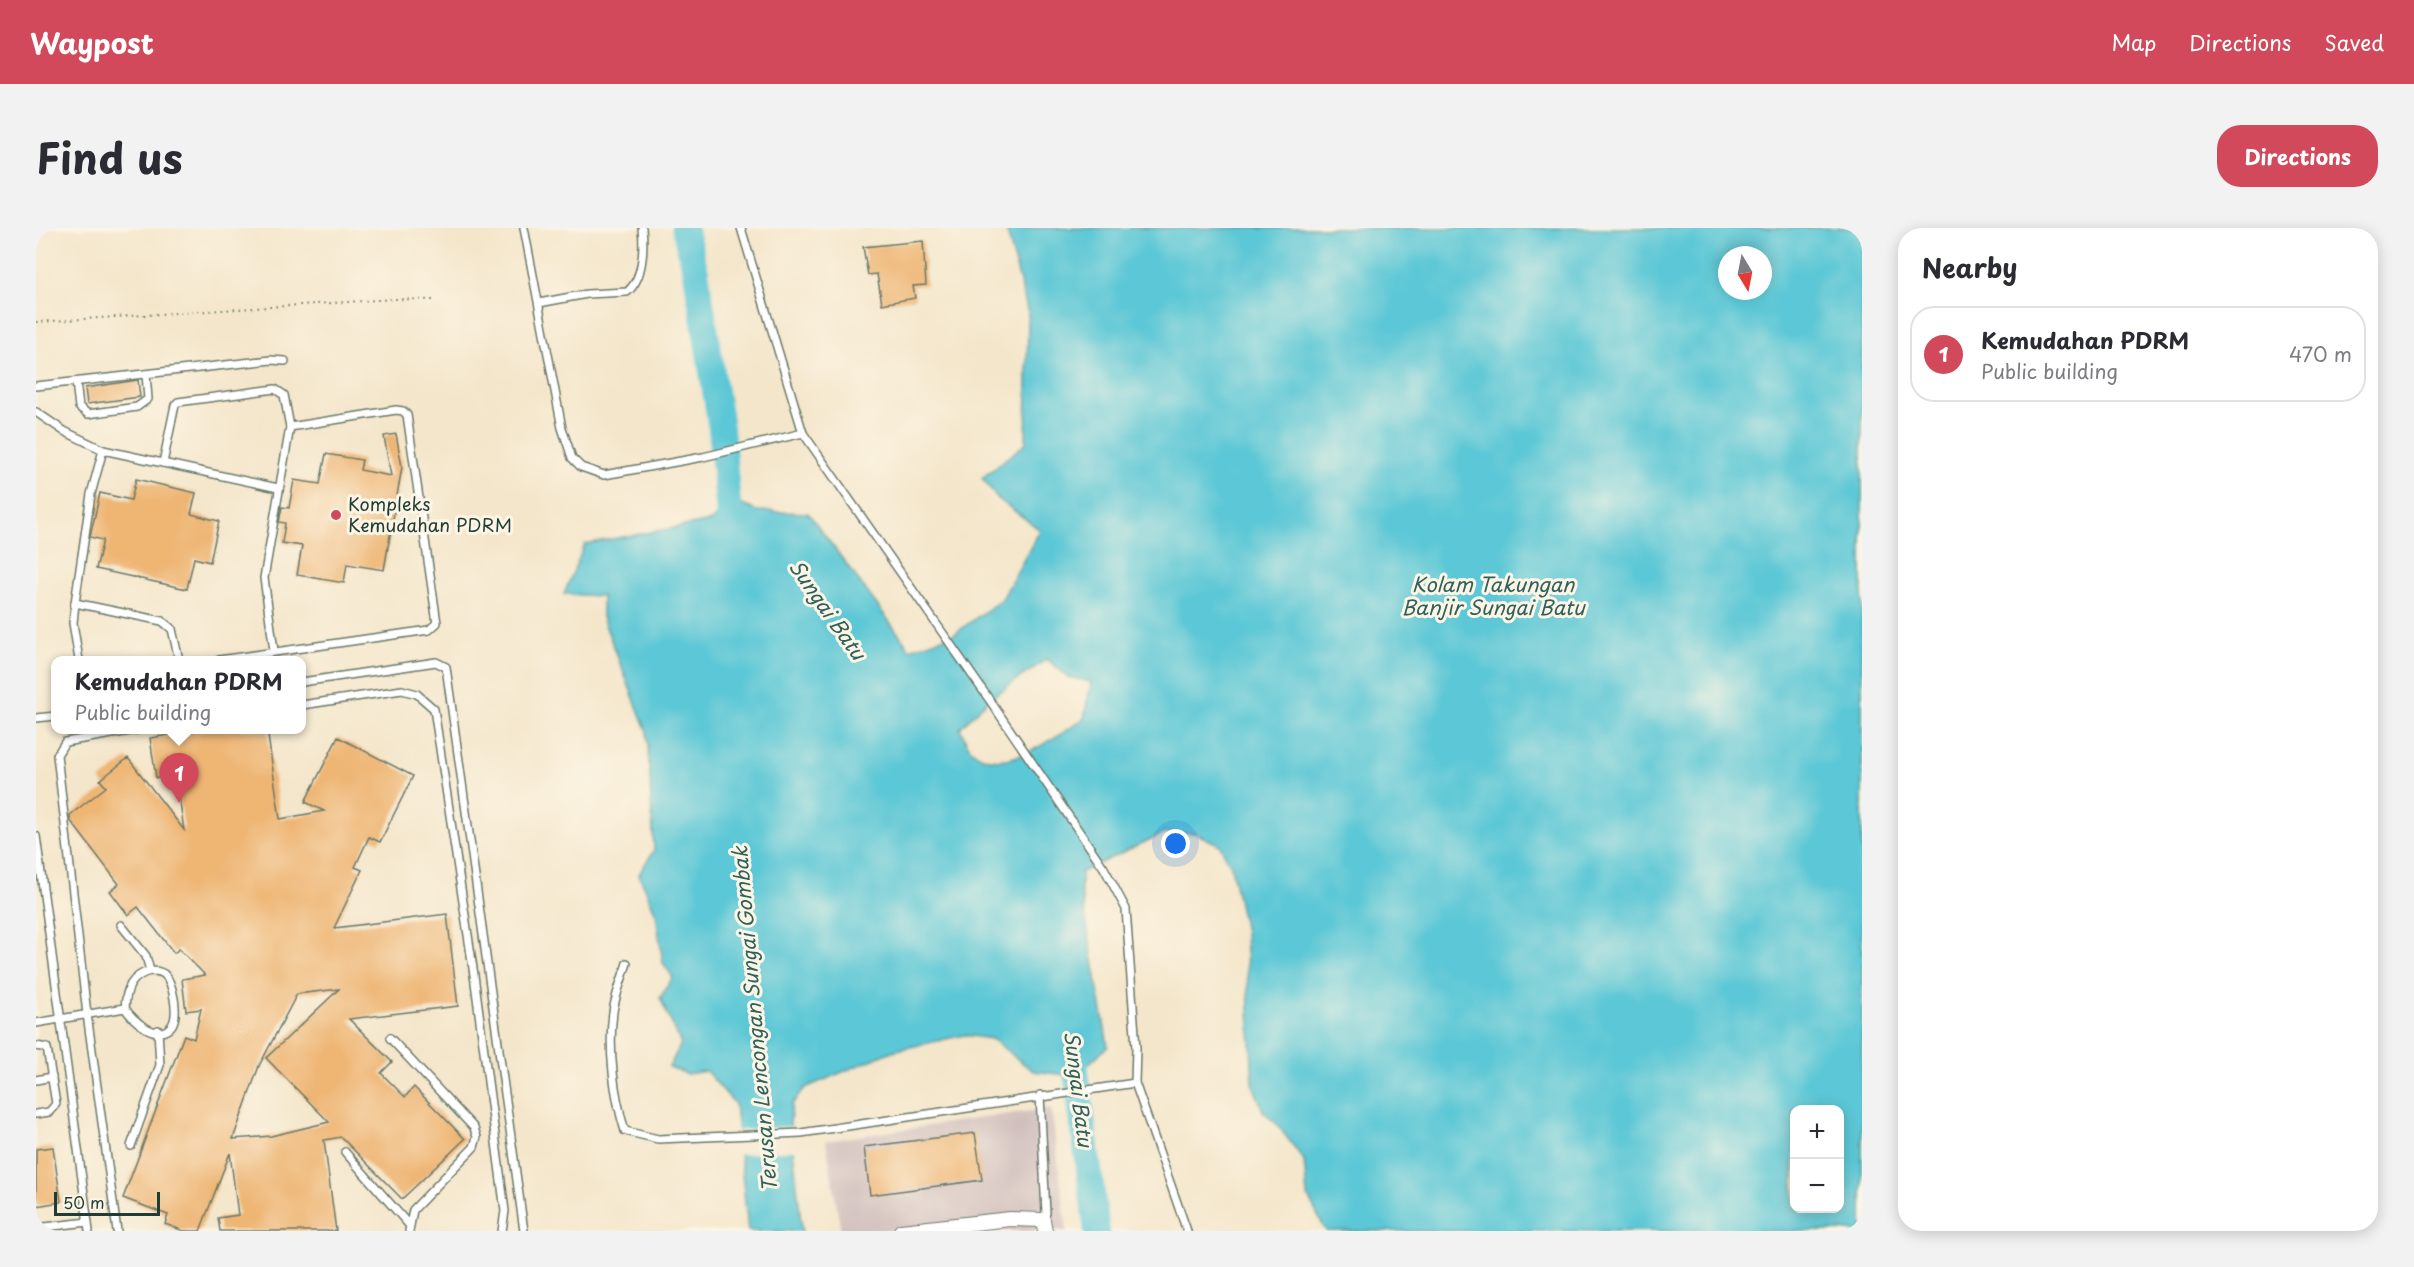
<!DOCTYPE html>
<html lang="en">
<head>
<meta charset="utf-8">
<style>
  :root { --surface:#fff; --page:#f2f2f3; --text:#2b2b33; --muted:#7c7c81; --line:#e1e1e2; --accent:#d1495b }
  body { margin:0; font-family:"Playpen Sans",sans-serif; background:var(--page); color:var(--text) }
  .controls { position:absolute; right:18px; bottom:18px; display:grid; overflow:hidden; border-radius:12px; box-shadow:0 3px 15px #0003 }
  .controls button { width:54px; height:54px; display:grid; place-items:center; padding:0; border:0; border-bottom:2px solid var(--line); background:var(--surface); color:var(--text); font:30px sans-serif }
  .compass { position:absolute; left:1682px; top:18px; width:54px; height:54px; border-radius:50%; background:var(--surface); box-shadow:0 3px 15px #0003; rotate:170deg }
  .scale { position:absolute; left:18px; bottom:15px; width:106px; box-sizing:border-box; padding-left:6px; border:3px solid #1f3d34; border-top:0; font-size:16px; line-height:21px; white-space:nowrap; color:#1f3d34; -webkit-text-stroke:4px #fcf5e5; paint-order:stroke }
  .you { position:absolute; left:1140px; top:616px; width:21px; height:21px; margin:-15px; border:4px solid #fff; border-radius:50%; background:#1a73e8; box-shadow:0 0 0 9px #1a73e833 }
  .badge { display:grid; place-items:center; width:39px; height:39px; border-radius:50%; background:var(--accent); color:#fff; font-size:20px; font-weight:700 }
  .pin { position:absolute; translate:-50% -50px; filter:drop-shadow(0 2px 3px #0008) }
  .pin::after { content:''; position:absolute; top:32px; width:21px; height:18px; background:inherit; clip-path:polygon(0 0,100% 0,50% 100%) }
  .popup { position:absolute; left:15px; top:428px; width:255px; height:78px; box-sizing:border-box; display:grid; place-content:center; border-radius:12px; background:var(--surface); filter:drop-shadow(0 2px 4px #0005); font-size:20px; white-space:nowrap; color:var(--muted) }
  .popup b { font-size:22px; color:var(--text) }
  .popup::after { content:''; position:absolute; left:50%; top:100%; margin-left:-12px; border:12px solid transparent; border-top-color:var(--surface) }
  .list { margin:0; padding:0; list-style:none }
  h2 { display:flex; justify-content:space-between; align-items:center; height:78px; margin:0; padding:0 24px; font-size:26px }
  h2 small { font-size:20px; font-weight:400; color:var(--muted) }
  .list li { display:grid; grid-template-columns:39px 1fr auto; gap:18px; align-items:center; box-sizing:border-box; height:96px; margin:0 12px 12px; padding:0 12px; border:2px solid var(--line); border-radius:24px }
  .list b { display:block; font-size:22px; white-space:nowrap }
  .list p { margin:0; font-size:20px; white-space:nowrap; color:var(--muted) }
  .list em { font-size:20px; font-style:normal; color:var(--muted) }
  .map { position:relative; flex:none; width:1826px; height:1003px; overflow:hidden; border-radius:24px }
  header { display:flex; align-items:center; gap:36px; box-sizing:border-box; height:84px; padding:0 30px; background:var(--accent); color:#fff }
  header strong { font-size:28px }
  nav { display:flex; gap:33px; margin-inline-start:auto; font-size:21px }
  .intro { display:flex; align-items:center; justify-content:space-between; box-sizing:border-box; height:144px; padding:0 36px }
  h1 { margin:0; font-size:42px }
  .button { padding:15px 27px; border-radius:24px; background:var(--accent); color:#fff; font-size:21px; font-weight:700 }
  main { display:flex; gap:36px; padding:0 36px }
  aside { flex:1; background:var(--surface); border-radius:24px; box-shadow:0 3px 15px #0003 }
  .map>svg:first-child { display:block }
  .industrial { fill:#d1bfbd }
  .water { fill:#5cc7d6; stroke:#3e8285; stroke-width:1.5; fill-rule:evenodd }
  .pier { fill:#f4e6cb }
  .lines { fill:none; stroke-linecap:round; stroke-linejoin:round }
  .river { stroke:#5cc7d6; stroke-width:26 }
  .building { fill:#eeb573; fill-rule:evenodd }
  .lane-casing { stroke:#6a7869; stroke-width:10 }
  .street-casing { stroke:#6a7869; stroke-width:16 }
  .path { stroke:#6a7869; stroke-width:2; stroke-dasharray:1.5 4.5; stroke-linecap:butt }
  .lane { stroke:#fff; stroke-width:7 }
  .street { stroke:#fff; stroke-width:14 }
  .poi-dot { fill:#d1495b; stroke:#fcf5e5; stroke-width:2 }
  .labels { text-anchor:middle; stroke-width:6; stroke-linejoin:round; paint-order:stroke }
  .poi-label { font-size:18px; fill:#1f3d34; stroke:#fcf5e5; text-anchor:start }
  .water-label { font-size:20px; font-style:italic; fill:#2e605c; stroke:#fcf5e5 }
</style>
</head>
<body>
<header>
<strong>Waypost</strong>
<nav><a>Map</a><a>Directions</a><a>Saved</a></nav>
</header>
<div class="intro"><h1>Find us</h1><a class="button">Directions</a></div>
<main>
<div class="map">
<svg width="1826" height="1003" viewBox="0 0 1826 1003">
  <rect width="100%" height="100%" fill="#fcf5e5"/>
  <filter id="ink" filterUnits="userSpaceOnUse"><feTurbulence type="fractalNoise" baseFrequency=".0167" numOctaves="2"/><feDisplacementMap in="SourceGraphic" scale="12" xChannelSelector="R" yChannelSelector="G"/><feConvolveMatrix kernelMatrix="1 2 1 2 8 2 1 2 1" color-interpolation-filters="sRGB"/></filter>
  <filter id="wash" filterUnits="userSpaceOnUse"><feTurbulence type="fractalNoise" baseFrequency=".008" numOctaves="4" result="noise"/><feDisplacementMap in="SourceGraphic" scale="24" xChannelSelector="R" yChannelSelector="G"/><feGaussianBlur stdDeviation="1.35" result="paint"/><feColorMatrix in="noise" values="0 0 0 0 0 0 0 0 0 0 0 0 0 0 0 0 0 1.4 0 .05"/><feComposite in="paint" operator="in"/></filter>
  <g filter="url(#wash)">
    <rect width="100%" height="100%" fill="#f4e6cb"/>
    <!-- industrial -->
    <polygon class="industrial" points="1015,880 1031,1003 805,1003 790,913"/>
    <!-- water -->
    <path class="water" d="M970 0H1826V1003H1290L1271 967 1268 932 1240 895 1227 883 1217 856 1209 704 1195 638 1184 617 1159 605H1128L1045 644V664L1072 818 1039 848 997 843 956 811 928 807 856 823 769 860 756 876 754 894 766 1003H712L699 876 670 843 651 846 633 839 645 816 624 770 637 749 627 735 620 686 603 646 618 622 611 504 566 389V368L528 366 549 316 676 293 691 271 721 283 772 285 874 421 918 406 966 371 1004 302 961 270 946 250 990 215 992 85ZM1691 27H1727V63H1691ZM1011 431 1032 449 1055 454 1048 491C1020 508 965 552 935 521 930 516 927 506 924 500L952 472ZM1758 882H1804V980H1758Z"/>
    <!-- pier -->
    <polygon class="pier" points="758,898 760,922 701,927 699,903"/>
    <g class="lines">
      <!-- river -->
      <g class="river">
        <polyline points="648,0 660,44 685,200 693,287 709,297"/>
        <polyline points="1036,813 1061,1003"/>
      </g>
    </g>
    <g id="blocks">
      <!-- building -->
      <g class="building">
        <polygon points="887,13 890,57 877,58 879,70 846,76 841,46 832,47 827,19"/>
        <polygon points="102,152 104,169 51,176 49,160"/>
        <polygon points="360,206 366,239 348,342 311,336 308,355 261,347 266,318 246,315 249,295 243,294 246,279 253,280 258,252 284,256 290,226 326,232 324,242 355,248 348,208"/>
        <polygon points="100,251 160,265 155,286 183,293 174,334 158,330 151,361 60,341 67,312 54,309 64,265 95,272"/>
        <path d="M170 501H231L244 591 288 583 269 574 302 509 377 548 344 614 333 609 319 639 326 642 298 700 411 686 422 778 313 791 356 834 345 845 369 869 378 859 429 911 366 971 305 909 288 912 300 1003H184L182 990 202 987 194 925 164 1003H148L129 996 132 987 87 970 148 807 158 811 165 781 150 783 146 751 169 747 143 721 138 725 102 679 92 687 74 663 83 656 34 592V587L70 559 64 552 92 530 148 602 140 547 120 550 114 510ZM303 761 230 830 293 894 235 908 197 911 223 838 261 766Z"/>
        <polygon points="939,905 946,952 834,967 828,919"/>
        <polygon points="17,919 25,974 0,978 0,921"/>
      </g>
    </g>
  </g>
  <g filter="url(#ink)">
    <use href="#blocks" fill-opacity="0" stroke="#6a7869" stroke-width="1.5"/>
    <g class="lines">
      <defs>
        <g id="lane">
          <polyline points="488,0 526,200 536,230 545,239 568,247 667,229 767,205"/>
          <polyline points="705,0 767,205 957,477 1068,640 1090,681 1100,820 1099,855 1151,1003"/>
          <path d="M503 75 551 66 591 64C608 51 608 18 606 0"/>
          <polyline points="40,154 43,179 52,186 101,179 112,171 110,146"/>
          <polyline points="0,158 235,132 249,133"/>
          <polyline points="0,184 28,203 67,222"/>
          <polyline points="127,235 139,177 142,174 239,161 248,167 254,199 228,350 238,423"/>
          <polyline points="39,375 126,393 136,401 143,432"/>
          <polyline points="43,432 37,395 39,375 55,266 67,222 242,260"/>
          <polyline points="183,432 393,402 401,395 371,187 367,183 360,182 254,199"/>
          <polyline points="266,454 400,434 410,439 488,1003"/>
          <polyline points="266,477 366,462 381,466 398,481 438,747 469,983 466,1003"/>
          <polyline points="0,490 20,488"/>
          <polyline points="0,608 53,1003"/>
          <polyline points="85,697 110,728 114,743"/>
          <path d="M591 735C586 751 579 768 577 784 572 822 578 867 589 903L622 911 765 905 1099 855"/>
          <path d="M114 743C120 743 123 743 128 746 137 754 143 786 136 797 123 816 96 792 89 780 90 761 95 748 114 743Z"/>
          <polyline points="0,795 89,780"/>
          <polyline points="354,810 438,900 441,909 438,919 377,982 373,1003"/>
          <polyline points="0,818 11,820 20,876 13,884 0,886"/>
          <polyline points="0,852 16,849"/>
          <polyline points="1004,867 1010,985 1007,992"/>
          <polyline points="95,918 124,837 122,802"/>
          <polyline points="309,924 373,997"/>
          <polyline points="0,1000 52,994"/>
          <polyline points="81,1003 51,786 21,527 29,514 100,502"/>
        </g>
        <polyline id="street" points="865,1003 974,991 1007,992 1009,1003"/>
      </defs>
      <!-- lane casing -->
      <use href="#lane" class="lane-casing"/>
      <!-- street casing -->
      <use href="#street" class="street-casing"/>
      <!-- path -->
      <polyline class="path" points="0,94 358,71 398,72"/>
      <!-- lane -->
      <use href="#lane" class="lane"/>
      <!-- street -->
      <use href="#street" class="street"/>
    </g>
  </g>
  <!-- markers -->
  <circle class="poi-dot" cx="300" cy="287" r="6"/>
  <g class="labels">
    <!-- poi labels -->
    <g class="poi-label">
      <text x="312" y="283">Kompleks<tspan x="312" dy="21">Kemudahan PDRM</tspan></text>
    </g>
    <!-- water labels -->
    <g class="water-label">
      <text x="1457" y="364">Kolam Takungan<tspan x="1457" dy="23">Banjir Sungai Batu</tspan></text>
      <text transform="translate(791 382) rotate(55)" y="7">Sungai Batu</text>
      <text transform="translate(719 791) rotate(-95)" y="7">Terusan Lencongan Sungai Gombak</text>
      <text transform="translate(1042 861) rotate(83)" y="7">Sungai Batu</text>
    </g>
  </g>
</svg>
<div class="controls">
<button>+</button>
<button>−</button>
</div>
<svg class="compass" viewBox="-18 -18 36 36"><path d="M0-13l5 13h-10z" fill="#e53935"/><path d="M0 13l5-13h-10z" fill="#7c7c81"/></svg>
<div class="scale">50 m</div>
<div class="you"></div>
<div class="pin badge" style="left:143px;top:575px">1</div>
<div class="popup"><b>Kemudahan PDRM</b>Public building</div>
</div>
<aside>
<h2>Nearby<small></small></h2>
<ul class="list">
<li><span class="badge">1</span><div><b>Kemudahan PDRM</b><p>Public building</p></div><em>470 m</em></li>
</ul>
</aside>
</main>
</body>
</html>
